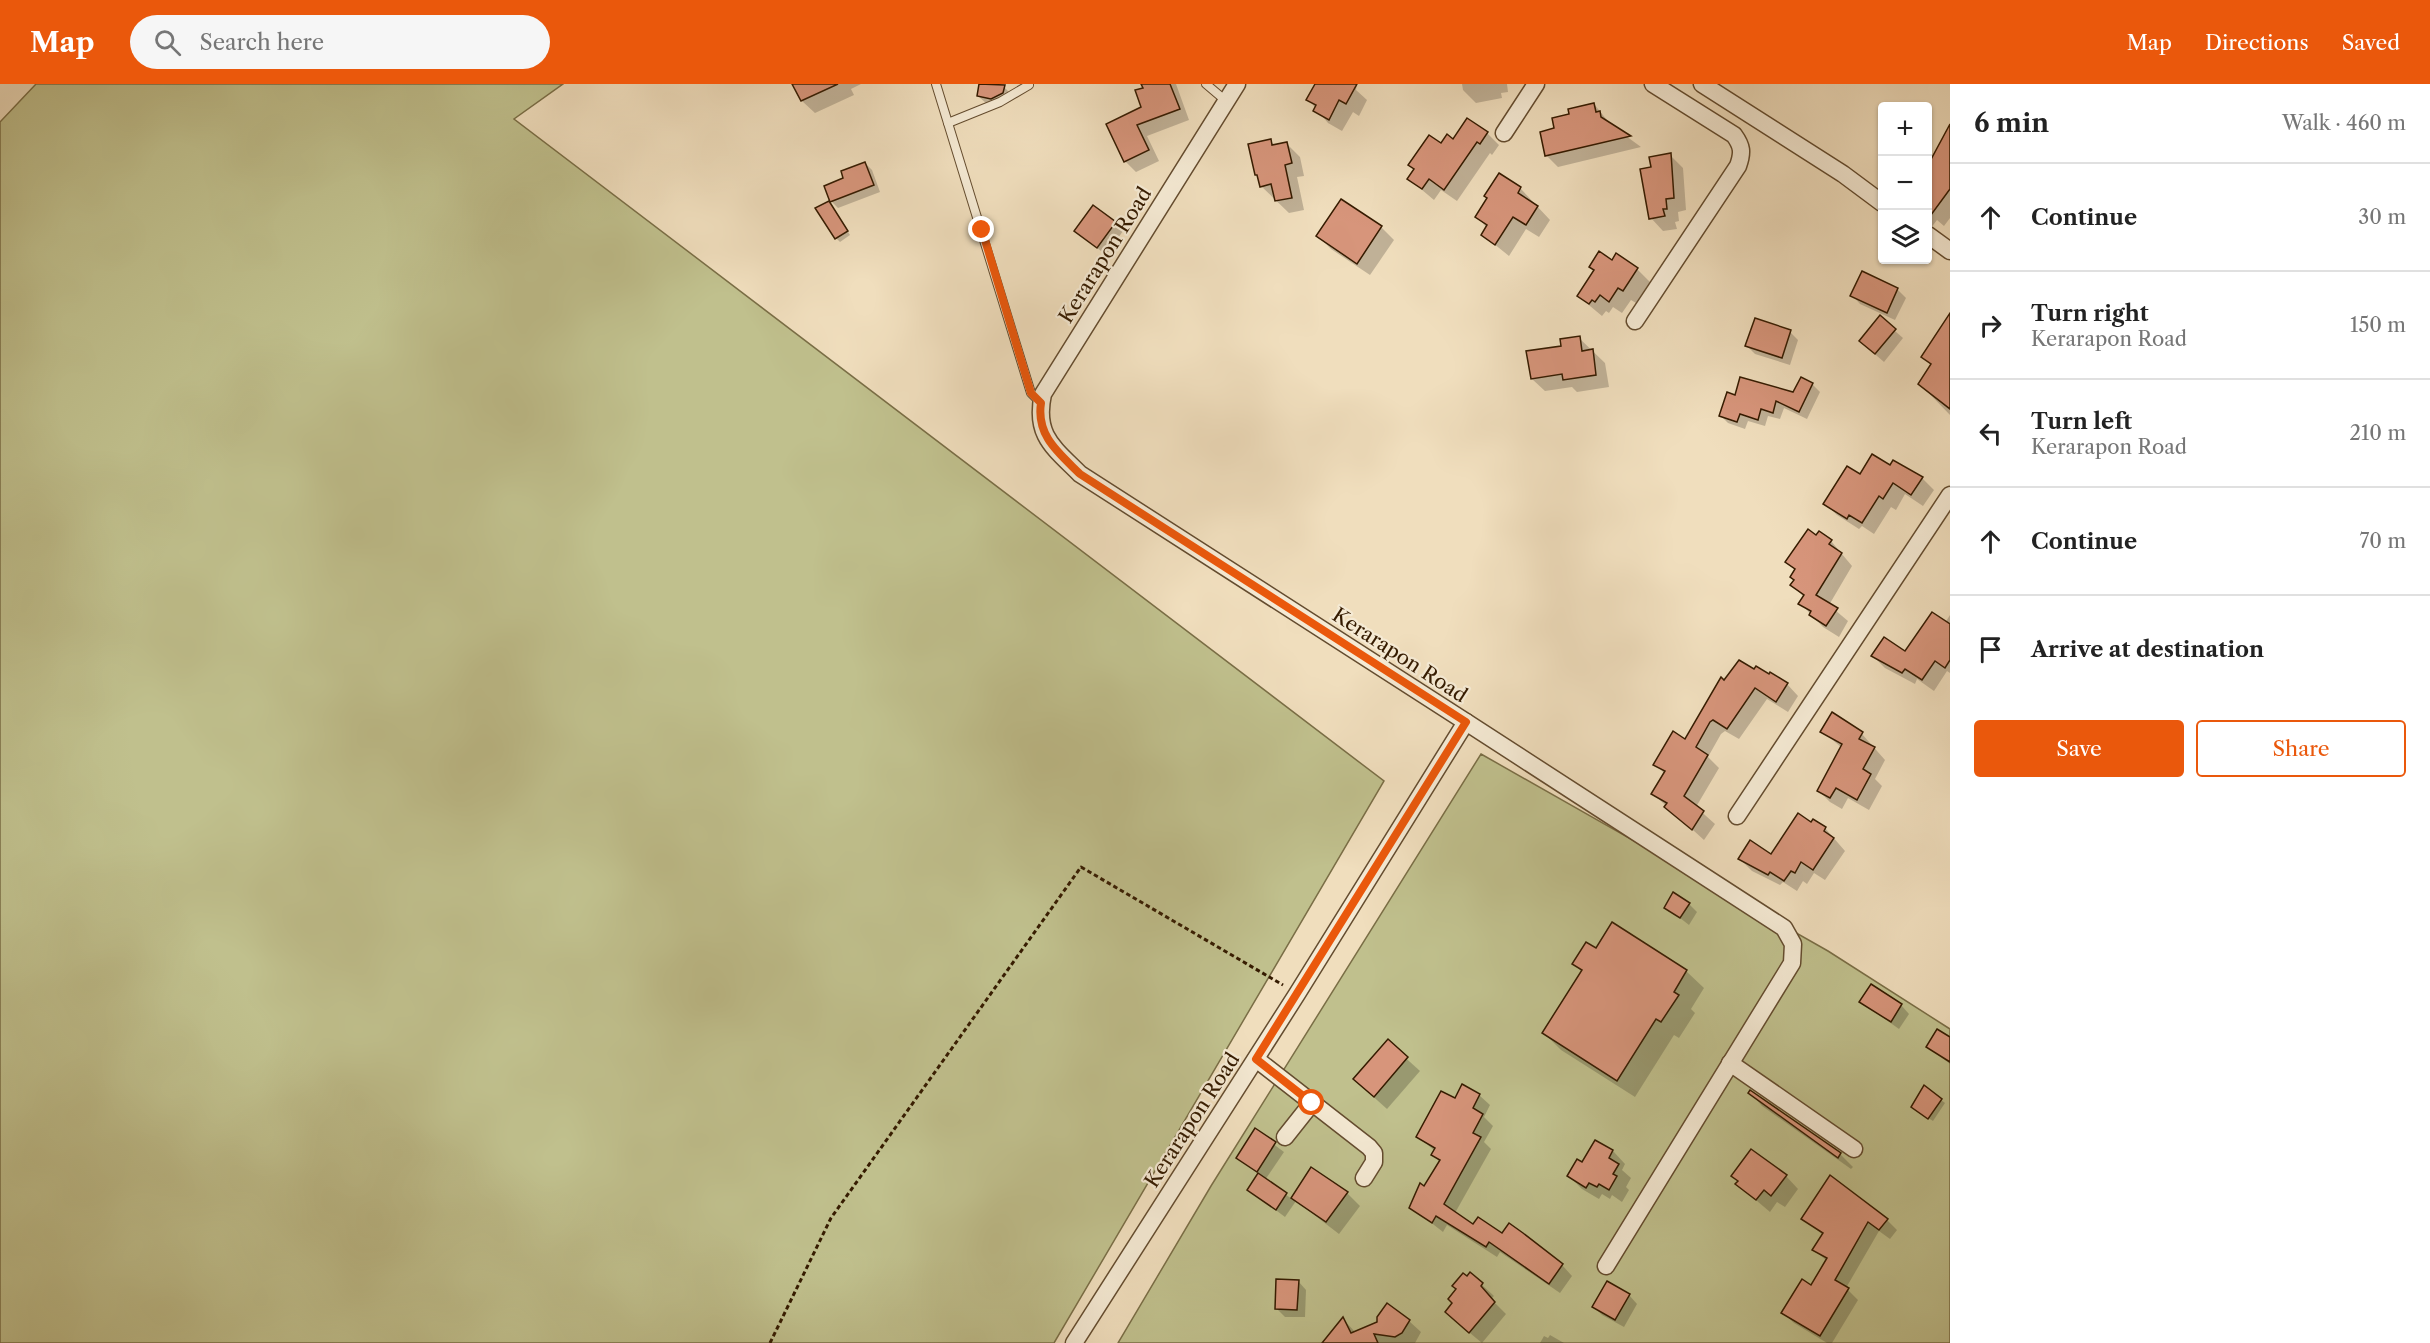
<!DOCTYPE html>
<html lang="en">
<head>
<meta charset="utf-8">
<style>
  :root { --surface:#fff; --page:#f6f6f6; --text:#222; --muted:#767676; --line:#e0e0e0; --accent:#ea580c }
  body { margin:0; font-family:"Libre Caslon Text",serif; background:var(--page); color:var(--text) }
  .controls { position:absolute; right:18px; top:18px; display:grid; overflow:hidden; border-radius:6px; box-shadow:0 2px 4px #0004 }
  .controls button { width:54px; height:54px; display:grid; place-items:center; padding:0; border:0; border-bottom:2px solid var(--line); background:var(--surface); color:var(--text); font:30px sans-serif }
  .stop { position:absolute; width:18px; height:18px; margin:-14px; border:4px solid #ea580c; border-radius:50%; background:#fff }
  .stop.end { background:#ea580c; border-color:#fff; box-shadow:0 2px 6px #0008 }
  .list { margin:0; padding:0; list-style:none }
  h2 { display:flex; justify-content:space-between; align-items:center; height:78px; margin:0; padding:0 24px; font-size:26px }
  h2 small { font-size:20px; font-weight:400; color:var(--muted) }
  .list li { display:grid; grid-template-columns:39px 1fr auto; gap:18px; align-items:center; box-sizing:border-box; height:108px; padding:0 24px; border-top:2px solid var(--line) }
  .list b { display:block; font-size:22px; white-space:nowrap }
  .list p { margin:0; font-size:20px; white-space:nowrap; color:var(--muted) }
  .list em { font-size:20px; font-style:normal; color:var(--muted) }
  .actions { display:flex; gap:12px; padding:18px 24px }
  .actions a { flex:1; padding:14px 0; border:2px solid var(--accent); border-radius:6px; text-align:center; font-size:21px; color:var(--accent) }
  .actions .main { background:var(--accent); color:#fff }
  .icon { flex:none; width:33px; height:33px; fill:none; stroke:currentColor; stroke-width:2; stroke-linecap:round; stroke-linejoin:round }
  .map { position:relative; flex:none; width:1950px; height:1259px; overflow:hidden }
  header { display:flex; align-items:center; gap:36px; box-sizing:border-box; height:84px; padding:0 30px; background:var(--accent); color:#fff }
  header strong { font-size:28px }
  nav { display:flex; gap:33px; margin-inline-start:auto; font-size:21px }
  .search { width:420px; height:54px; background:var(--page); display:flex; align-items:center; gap:15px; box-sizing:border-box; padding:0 21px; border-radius:33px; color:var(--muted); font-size:22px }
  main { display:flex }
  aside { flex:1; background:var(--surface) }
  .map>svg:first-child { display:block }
  .green { fill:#c0c08d; stroke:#7a6e46; stroke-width:1.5 }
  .shadow { fill:#0003 }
  .building { fill:#d7957b; stroke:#351b00; stroke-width:1.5 }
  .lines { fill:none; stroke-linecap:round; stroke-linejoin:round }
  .lane-casing { stroke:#644c2f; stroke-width:10 }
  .street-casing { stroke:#644c2f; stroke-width:19 }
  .path { stroke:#351b00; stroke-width:3; stroke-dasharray:4.5 3; stroke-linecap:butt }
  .lane { stroke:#f5ead4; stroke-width:8 }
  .street { stroke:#f5ead4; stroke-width:16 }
  .route { stroke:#ea580c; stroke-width:8 }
  .labels { text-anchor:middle; stroke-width:4.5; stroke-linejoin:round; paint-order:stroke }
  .street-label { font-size:20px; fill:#351b00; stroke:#f5ead4 }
</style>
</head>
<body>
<header>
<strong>Map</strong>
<div class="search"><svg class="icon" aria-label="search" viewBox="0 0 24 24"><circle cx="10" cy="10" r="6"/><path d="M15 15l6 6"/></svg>Search here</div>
<nav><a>Map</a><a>Directions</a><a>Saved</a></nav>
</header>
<main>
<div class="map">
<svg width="1950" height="1259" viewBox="0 0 1950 1259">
  <rect width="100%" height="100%" fill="#f0debd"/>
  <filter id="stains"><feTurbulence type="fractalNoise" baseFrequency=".00333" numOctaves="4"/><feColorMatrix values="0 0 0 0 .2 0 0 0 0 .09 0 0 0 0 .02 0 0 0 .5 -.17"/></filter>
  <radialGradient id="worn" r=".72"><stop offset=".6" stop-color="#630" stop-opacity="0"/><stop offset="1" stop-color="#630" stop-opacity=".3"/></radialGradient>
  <!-- green -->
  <g class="green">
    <polygon points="36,0 563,0 514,35 1384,697 1054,1259 0,1259 0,38"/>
    <polygon points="1481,670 1828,867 1950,945 1950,1259 1118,1259 1211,1102"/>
  </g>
  <!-- shadow -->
  <g class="shadow">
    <polygon points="794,0 861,0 851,5 854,11 815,29 802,17"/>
    <polygon points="980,0 1004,3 1012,11 1011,17 1000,22 987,20 978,12"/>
    <polygon points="1143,0 1176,0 1189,36 1147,52 1159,77 1136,88 1125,77 1108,41 1143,24"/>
    <polygon points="1317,0 1357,0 1356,6 1367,16 1359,32 1353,28 1342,47 1328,39 1308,15"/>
    <polygon points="1462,0 1507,0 1508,8 1501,9 1502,14 1476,19 1463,6"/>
    <polygon points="1594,20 1611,41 1641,63 1558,83 1546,71 1570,31"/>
    <polygon points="1950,43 1950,134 1944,142 1937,136 1930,145 1928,143 1928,82"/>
    <polygon points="1487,49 1499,61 1492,71 1490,69 1457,117 1441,106 1434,116 1409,95 1441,61"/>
    <polygon points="1270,57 1276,62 1287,60 1300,73 1304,92 1297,93 1304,126 1289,129 1261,102"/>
    <polygon points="1670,71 1683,84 1686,126 1678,128 1679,137 1675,138 1677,145 1663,147 1651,134 1652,84"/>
    <polygon points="865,79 872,86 880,108 838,124 831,117 845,95"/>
    <polygon points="1499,91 1521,105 1550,136 1539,153 1526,145 1509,172 1483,151 1487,144 1477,133"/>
    <polygon points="832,122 850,151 840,158 836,154"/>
    <polygon points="1115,139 1123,147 1106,171 1076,147"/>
    <polygon points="1381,143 1394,156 1370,191 1331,165 1318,152"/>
    <polygon points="1612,178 1637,185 1650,198 1636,219 1631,216 1622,229 1613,223 1609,229 1606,227 1602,232 1578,212 1595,187 1591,183"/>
    <polygon points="1863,189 1898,206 1906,214 1895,236 1860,220 1852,211"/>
    <polygon points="1880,234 1903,254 1884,278 1869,265"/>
    <polygon points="1950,247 1950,331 1920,300 1931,281 1923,273"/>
    <polygon points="1790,248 1798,256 1790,281 1755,270 1747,262"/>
    <polygon points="1579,254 1605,279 1609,303 1577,308 1572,303 1545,307 1532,295 1563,263"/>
    <polygon points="1812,300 1820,308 1807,335 1784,324 1780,335 1768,332 1765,342 1748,337 1745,345 1728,339 1720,331 1736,313 1794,310"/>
    <polygon points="1891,383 1922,394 1934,406 1923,422 1905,410 1896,426 1891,423 1874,450 1862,442 1859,445 1837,431 1825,419 1860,392"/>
    <polygon points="1816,453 1831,457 1852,482 1829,521 1848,537 1839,553 1823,543 1800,519 1804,513 1792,501 1796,487 1787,478"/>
    <polygon points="1950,531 1950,589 1947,587 1934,607 1917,595 1915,600 1885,584 1873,572 1905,569 1945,539"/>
    <polygon points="1754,587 1787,600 1798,612 1788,628 1767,615 1739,655 1725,647 1721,650 1708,673 1719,684 1696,723 1715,740 1704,756 1653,710 1665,690 1655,680 1685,657 1725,598"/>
    <polygon points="1822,647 1862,650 1885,676 1875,695 1882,702 1869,726 1848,714 1842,725 1830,718 1818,706 1842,664"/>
    <polygon points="1812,740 1825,744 1845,767 1825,796 1814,789 1807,800 1803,797 1797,807 1783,798 1780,801 1752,787 1740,775 1772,772"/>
    <polygon points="1689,820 1697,828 1689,841 1666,823"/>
    <polygon points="1596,866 1686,887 1704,904 1691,925 1695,929 1679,954 1674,951 1635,1013 1561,966 1544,949 1582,888 1574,880"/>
    <polygon points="1861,918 1901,921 1909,930 1899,945"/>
    <polygon points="1950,955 1950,980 1928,963"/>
    <polygon points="1388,958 1420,987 1387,1025 1368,1008"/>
    <polygon points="1750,1008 1840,1070 1853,1083 1851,1085 1762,1022"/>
    <polygon points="1479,1011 1490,1021 1484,1033 1493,1042 1484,1058 1491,1065 1455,1129 1474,1142 1502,1151 1562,1181 1572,1192 1560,1209 1500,1168 1497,1173 1447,1141 1443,1148 1411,1123 1440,1078 1433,1071 1435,1067 1418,1053 1455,1016"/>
    <polygon points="1941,1016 1945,1019 1933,1037 1916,1026"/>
    <polygon points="1255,1046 1284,1068 1265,1096 1292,1115 1312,1085 1347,1109 1360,1122 1339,1150 1296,1117 1285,1133 1249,1106 1259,1090 1238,1073"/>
    <polygon points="1595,1058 1613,1067 1625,1080 1622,1086 1631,1094 1626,1103 1629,1106 1622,1118 1612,1111 1610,1115 1602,1110 1599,1115 1582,1105 1569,1092 1582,1080"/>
    <polygon points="1786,1092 1798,1105 1785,1123 1777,1118 1770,1128 1737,1100"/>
    <polygon points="1803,1135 1887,1136 1897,1146 1890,1155 1879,1147 1846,1204 1858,1216 1832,1259 1827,1259 1794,1239 1783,1229 1812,1203 1827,1177 1814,1166 1823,1151"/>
    <polygon points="1470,1190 1494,1212 1491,1215 1506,1230 1482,1259 1458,1239 1467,1194"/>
    <polygon points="1298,1197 1306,1206 1305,1233 1285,1233 1276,1224"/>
    <polygon points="1629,1211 1637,1220 1624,1243 1602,1231 1594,1223"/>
    <polygon points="1343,1235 1356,1249 1378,1239 1409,1237 1421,1248 1415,1259 1324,1259"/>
    <polygon points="1550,1251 1564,1259 1540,1259 1544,1252 1548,1254"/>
  </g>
  <!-- building -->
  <g class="building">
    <polygon points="792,0 838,0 801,17"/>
    <polygon points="979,0 1005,1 1003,9 991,15 977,12"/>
    <polygon points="1141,0 1170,0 1180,25 1137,41 1149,66 1124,78 1106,40 1141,23 1135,6 1143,4"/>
    <polygon points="1315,0 1357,0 1346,20 1339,16 1329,36 1313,27 1316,21 1306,16"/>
    <polygon points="1594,19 1596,28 1600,27 1601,33 1631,52 1545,72 1540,48 1554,44 1552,34 1569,30 1568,25"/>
    <polygon points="1467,34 1488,48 1480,60 1477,58 1444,106 1429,95 1422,105 1407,95 1414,85 1408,81 1429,51 1441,59 1447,50 1453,55"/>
    <polygon points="1950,40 1950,105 1928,135 1928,81"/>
    <polygon points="1271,55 1272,61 1287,58 1292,79 1285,81 1292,114 1275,117 1271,100 1260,103 1257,91 1255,91 1248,60"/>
    <polygon points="1671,69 1674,114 1666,115 1667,125 1663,125 1665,132 1649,135 1640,85 1651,83 1649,73"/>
    <polygon points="865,78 874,101 830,118 824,102 843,94 841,87"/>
    <polygon points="1499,89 1521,103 1518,109 1538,122 1526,141 1513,133 1495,161 1481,151 1487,141 1475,133 1487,114 1484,112"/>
    <polygon points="1341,115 1382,142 1357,180 1316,152"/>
    <polygon points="829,117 848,147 835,155 815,124"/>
    <polygon points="1093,121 1116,138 1097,164 1074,147"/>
    <polygon points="1599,167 1612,176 1616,169 1638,184 1623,207 1618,204 1609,218 1600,211 1595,218 1592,216 1589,220 1577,212 1594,186 1589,183"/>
    <polygon points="1862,187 1898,204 1887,229 1850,212"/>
    <polygon points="1950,229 1950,325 1918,300 1931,280 1921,273"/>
    <polygon points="1880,231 1896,245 1875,270 1859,257"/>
    <polygon points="1755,234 1791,246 1782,274 1745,262"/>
    <polygon points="1580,252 1582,267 1593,265 1596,291 1563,296 1562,290 1531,295 1526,267 1561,262 1560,255"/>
    <polygon points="1740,293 1793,308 1801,293 1813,299 1799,328 1776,317 1773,329 1761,325 1758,336 1740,330 1737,338 1719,332 1727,308 1735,311"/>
    <polygon points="1872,370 1890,381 1893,376 1923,393 1911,411 1893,399 1883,415 1879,412 1862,439 1849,431 1847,435 1823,420 1847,382 1860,390"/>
    <polygon points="1808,445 1816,451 1819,447 1832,456 1829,460 1842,469 1816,511 1838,524 1826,542 1809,531 1811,527 1798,520 1804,511 1790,501 1794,496 1790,493 1795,485 1785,478"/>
    <polygon points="1932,528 1950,540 1950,576 1945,584 1935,577 1922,596 1905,585 1902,589 1871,572 1884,553 1905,567"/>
    <polygon points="1739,576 1754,585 1756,582 1769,590 1770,588 1788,599 1776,618 1755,604 1727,645 1713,636 1710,638 1696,663 1708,671 1684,712 1704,727 1692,746 1664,723 1667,719 1651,710 1665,687 1653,681 1673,647 1685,655 1721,593 1724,596"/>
    <polygon points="1832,628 1863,648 1859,655 1875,663 1863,685 1871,690 1857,716 1836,704 1830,714 1817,707 1842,660 1820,648"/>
    <polygon points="1798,729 1811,738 1813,735 1826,743 1824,747 1834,754 1813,786 1801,778 1795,789 1791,787 1784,797 1770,788 1768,791 1738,775 1750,756 1771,770"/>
    <polygon points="1673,808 1690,819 1680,834 1664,824"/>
    <polygon points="1612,838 1687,886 1674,908 1679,911 1661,938 1656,935 1617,997 1542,949 1582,886 1572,880 1586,858 1596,864"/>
    <polygon points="1871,900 1902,920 1891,938 1859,918"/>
    <polygon points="1937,945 1950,953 1950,978 1926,963"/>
    <polygon points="1388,955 1408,973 1374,1013 1353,995"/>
    <polygon points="1462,1000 1480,1010 1473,1024 1483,1030 1473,1049 1481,1053 1444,1120 1473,1140 1478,1133 1502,1149 1509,1139 1523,1149 1563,1180 1549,1200 1489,1158 1486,1163 1436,1132 1432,1139 1409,1124 1420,1099 1424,1102 1440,1076 1431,1071 1435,1064 1416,1053 1441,1007 1455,1014"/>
    <polygon points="1924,1001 1942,1015 1928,1035 1911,1023"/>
    <polygon points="1750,1006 1841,1069 1838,1074 1748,1009"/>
    <polygon points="1255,1044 1276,1058 1257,1088 1236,1074"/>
    <polygon points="1595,1056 1613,1066 1609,1074 1619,1080 1613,1090 1617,1092 1609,1106 1599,1100 1597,1103 1589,1099 1586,1104 1567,1092 1577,1075 1582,1078"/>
    <polygon points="1751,1065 1787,1091 1771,1112 1764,1106 1756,1116 1735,1100 1738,1097 1731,1092"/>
    <polygon points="1311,1083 1348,1108 1326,1138 1291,1114"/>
    <polygon points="1258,1089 1287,1109 1276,1126 1247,1106"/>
    <polygon points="1830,1091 1888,1135 1879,1146 1868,1138 1835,1196 1849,1204 1820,1252 1781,1229 1802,1195 1811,1201 1827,1174 1812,1166 1823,1149 1801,1135"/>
    <polygon points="1470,1188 1483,1199 1481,1202 1495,1218 1469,1249 1445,1228 1452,1219 1448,1215 1456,1205 1452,1202 1463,1189 1467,1192"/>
    <polygon points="1276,1195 1299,1196 1297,1226 1275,1225"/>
    <polygon points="1607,1197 1630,1210 1615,1236 1592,1223"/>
    <polygon points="1387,1219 1410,1236 1402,1249 1395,1253 1374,1250 1378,1259 1322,1259 1343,1233 1351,1249 1377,1238 1377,1233"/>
  </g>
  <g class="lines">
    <defs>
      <g id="lane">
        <polyline points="936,0 1031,309 1041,319"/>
        <polyline points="1206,0 1226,17"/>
        <polyline points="948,39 1000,18 1029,1"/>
      </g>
      <g id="street">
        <polyline points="1702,0 1843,90 1882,119"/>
        <polyline points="1504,49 1536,0"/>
        <polyline points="1928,151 1950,167"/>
        <path d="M1635 237 1738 82C1743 68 1742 62 1734 51L1653 0"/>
        <polyline points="1466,638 1784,844 1793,860 1792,879 1606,1182"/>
        <polyline points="1737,732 1950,411"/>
        <polyline points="1256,975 1369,1063 1374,1069 1374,1078 1364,1094"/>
        <polyline points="1730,979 1854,1065"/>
        <polyline points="1285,1053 1312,1019"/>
        <path d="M1074 1259 1297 910 1466 638 1080 390C1053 363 1034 351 1043 310L1237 0"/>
      </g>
    </defs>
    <!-- lane casing -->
    <use href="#lane" class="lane-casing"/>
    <!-- street casing -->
    <use href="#street" class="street-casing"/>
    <!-- path -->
    <polyline class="path" points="770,1259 831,1134 1081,783 1283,901"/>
    <!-- lane -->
    <use href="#lane" class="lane"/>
    <!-- street -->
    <use href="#street" class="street"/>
  </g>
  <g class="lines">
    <!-- route -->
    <path class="route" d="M982 146 1031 309 1041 319C1036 352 1059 369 1080 390L1466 638 1256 975 1312 1019"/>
  </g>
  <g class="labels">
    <!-- street labels -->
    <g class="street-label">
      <text transform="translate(1105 171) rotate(-58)" y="7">Kerarapon Road</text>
      <text transform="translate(1400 571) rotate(33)" y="7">Kerarapon Road</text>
      <text transform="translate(1192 1036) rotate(-57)" y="7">Kerarapon Road</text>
    </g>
  </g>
  <rect width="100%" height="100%" filter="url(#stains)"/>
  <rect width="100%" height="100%" fill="url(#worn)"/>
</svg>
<div class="controls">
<button>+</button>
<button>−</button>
<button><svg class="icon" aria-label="layers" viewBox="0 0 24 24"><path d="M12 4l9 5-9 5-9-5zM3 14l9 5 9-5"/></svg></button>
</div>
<div class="stop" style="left:1312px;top:1019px"></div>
<div class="stop end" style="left:982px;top:146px"></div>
</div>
<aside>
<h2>6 min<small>Walk · 460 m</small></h2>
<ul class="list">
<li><svg class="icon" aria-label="ahead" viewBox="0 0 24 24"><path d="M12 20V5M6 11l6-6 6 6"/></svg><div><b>Continue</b></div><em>30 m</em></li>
<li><svg class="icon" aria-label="right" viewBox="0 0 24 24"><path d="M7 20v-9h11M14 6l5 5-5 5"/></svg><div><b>Turn right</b><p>Kerarapon Road</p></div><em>150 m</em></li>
<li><svg class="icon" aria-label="left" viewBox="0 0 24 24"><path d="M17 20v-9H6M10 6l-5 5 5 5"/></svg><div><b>Turn left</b><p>Kerarapon Road</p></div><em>210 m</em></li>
<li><svg class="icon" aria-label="ahead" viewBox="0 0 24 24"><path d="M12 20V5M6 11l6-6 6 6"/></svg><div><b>Continue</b></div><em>70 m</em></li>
<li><svg class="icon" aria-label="arrive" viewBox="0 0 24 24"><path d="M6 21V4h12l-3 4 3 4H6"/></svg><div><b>Arrive at destination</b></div></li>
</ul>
<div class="actions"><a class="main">Save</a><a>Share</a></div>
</aside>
</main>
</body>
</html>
